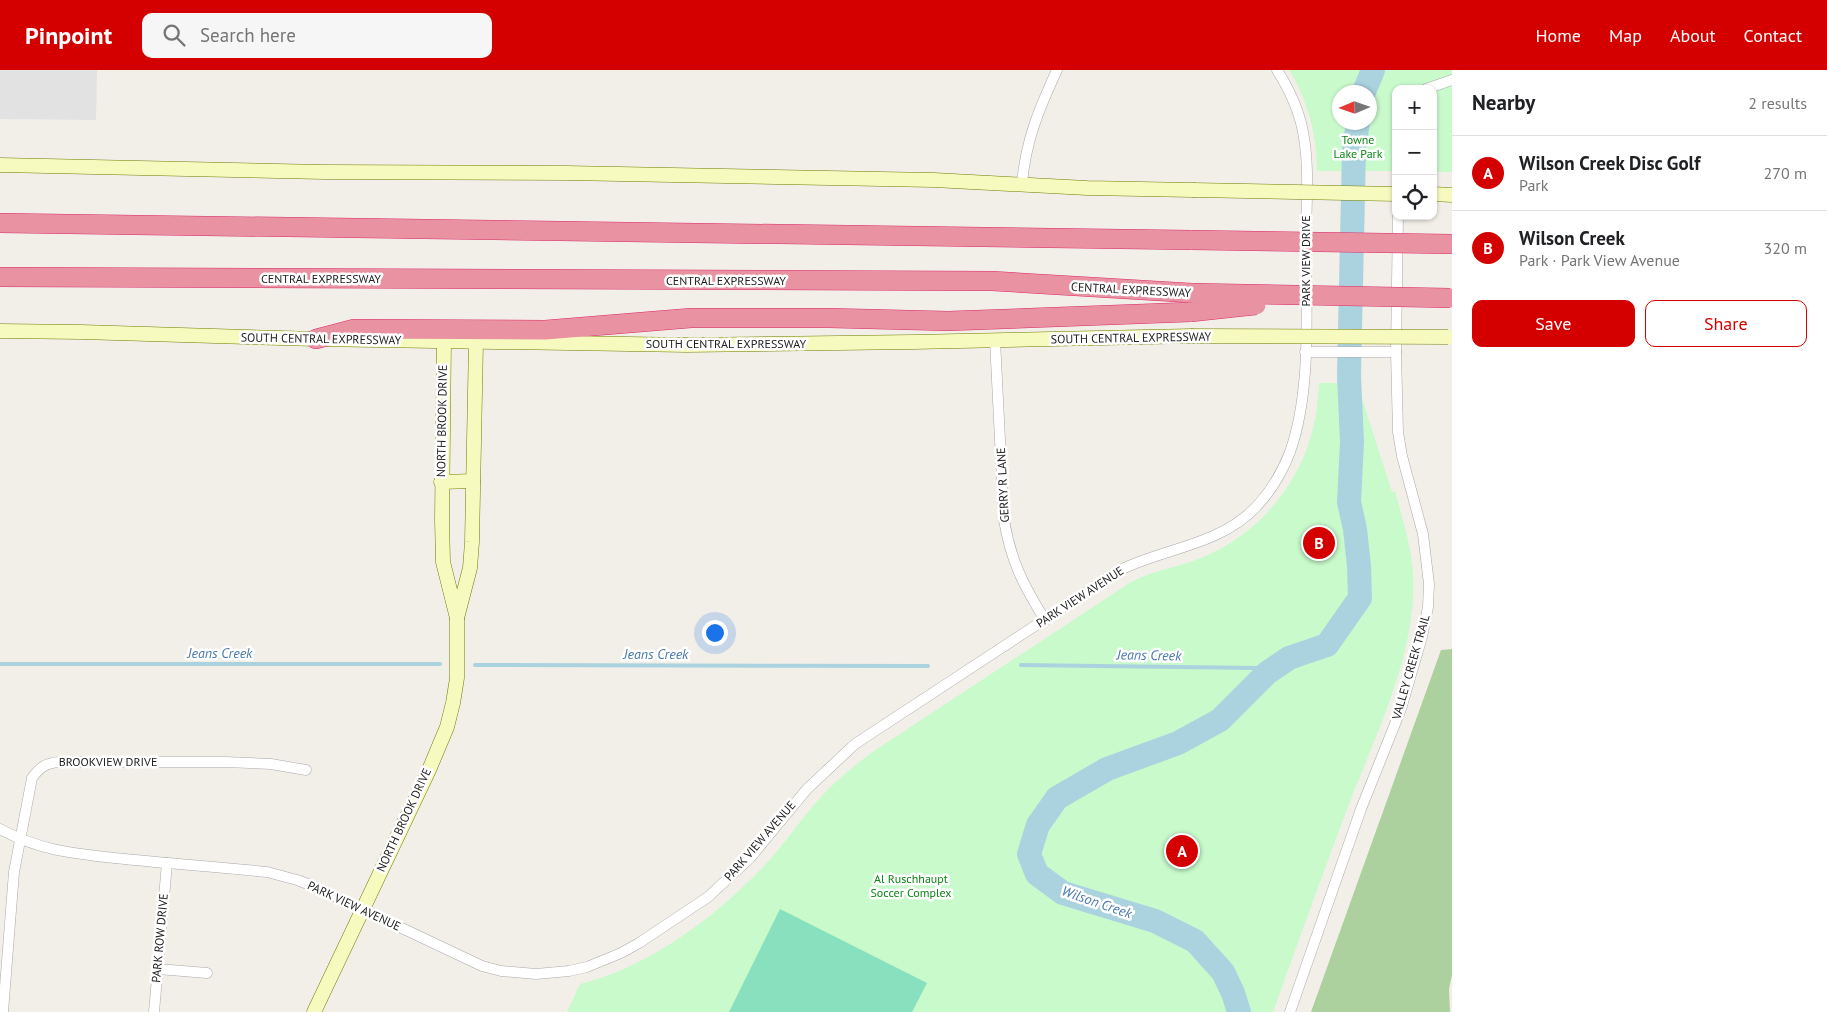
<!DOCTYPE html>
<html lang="en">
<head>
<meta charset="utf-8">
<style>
  :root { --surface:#fff; --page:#f6f6f6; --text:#202124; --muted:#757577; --line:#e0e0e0; --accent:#d40000 }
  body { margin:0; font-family:"PT Sans",sans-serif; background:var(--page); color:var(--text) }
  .controls { position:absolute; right:15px; top:15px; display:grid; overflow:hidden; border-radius:10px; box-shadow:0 1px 4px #0004 }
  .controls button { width:45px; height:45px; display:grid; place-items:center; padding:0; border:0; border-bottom:1px solid var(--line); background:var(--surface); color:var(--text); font:25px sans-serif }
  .compass { position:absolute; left:1332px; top:15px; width:45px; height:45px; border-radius:50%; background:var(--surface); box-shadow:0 1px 4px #0004; rotate:268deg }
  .you { position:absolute; left:714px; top:562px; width:18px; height:18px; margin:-12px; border:4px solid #fff; border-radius:50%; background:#1a73e8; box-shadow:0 0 0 8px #1a73e833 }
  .badge { display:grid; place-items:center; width:32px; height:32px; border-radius:50%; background:var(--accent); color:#fff; font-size:16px; font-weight:700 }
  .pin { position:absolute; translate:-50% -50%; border:2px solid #fff; box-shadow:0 1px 5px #0006 }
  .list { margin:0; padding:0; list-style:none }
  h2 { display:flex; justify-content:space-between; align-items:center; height:65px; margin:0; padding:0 20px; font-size:21px }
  h2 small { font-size:16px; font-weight:400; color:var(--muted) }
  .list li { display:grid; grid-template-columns:32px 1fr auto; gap:15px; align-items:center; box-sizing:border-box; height:75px; padding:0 20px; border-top:1px solid var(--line) }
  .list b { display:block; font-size:19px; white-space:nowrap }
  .list p { margin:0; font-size:16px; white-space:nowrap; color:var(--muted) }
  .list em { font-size:16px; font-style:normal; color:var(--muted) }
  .actions { display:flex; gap:10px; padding:15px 20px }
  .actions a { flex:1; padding:11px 0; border:1px solid var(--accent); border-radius:10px; text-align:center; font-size:18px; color:var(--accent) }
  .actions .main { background:var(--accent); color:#fff }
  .icon { flex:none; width:28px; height:28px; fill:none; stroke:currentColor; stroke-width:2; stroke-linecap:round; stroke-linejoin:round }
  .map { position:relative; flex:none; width:1452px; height:942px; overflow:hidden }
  header { display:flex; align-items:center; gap:30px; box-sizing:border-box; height:70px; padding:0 25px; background:var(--accent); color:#fff }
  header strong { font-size:24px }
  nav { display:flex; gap:28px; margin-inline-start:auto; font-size:18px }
  .search { width:350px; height:45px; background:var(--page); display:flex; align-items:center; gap:12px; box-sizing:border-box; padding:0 18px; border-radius:10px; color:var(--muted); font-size:19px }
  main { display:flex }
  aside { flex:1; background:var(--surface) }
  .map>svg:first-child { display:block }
  .forest { fill:#add19e }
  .park { fill:#c8facc; fill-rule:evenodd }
  .pitch { fill:#88e0be }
  .parking { fill:#e2e2e2 }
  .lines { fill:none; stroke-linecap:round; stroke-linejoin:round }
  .stream { stroke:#aad3df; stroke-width:4 }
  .river { stroke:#aad3df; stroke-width:24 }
  .street-casing { stroke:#a9a9a9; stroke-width:11 }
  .secondary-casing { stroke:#707d05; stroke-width:15 }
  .highway-casing { stroke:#dc2a67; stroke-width:20 }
  .street { stroke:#fff; stroke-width:10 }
  .secondary { stroke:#f7fabf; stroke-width:14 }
  .highway { stroke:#e892a2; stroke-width:19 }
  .secondary-bridge-casing { stroke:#707d05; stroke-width:15; stroke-linecap:butt }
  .highway-bridge-casing { stroke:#dc2a67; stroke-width:20; stroke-linecap:butt }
  .secondary-bridge { stroke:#f7fabf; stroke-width:14 }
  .highway-bridge { stroke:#e892a2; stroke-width:19 }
  .labels { text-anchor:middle; stroke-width:5; stroke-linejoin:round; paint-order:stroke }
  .park-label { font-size:12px; fill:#0c8416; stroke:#fff }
  .street-label { font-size:12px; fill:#222; stroke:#fff }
  .water-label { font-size:14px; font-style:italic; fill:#4a7aab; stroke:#fff }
</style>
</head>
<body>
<header>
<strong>Pinpoint</strong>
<div class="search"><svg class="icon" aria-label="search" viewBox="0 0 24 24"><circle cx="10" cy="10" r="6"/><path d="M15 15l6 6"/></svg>Search here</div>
<nav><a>Home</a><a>Map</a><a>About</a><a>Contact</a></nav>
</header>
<main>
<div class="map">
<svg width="1452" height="942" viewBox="0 0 1452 942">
  <rect width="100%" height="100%" fill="#f2efe9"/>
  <!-- forest -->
  <polygon class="forest" points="1452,579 1452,905 1449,919 1450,942 1311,942 1441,580"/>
  <!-- park -->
  <g class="park">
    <path d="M1289 0H1452V102H1433V19H1396V101H1317C1317 66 1308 30 1289 0ZM1340 22H1370V52H1340Z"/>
    <path d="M1319 313H1357L1392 422 1395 421C1402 447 1411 475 1413 502 1418 584 1374 667 1346 742 1321 808 1297 875 1273 942H567L580 914C647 898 714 848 761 799 783 777 799 751 820 728 835 711 853 697 871 683L1131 512C1154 500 1180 497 1203 487 1257 465 1300 415 1313 358 1317 343 1318 328 1319 313Z"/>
  </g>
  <!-- pitch -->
  <polygon class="pitch" points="780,839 927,913 912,942 729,942"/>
  <!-- parking -->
  <polygon class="parking" points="0,0 97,0 96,50 0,49"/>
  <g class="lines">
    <!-- stream -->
    <g class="stream">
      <polyline points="0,594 440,594"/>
      <polyline points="475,595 928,596"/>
      <polyline points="1021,595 1256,598 1277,595"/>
    </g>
    <!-- river -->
    <g class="river">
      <polyline points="1364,22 1373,0"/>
      <polyline points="1239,942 1233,923 1223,902 1195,871 1155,851 1063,823 1037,804 1029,784 1038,755 1057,728 1107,699 1178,673 1220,650 1267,603 1289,588 1327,575 1360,528 1359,496 1355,459 1349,432 1352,372 1349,306 1354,79 1358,52"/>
    </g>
    <defs>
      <g id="street">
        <polyline points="1426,19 1452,10"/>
        <path d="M1022 113C1026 70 1039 39 1057 0"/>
        <path d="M995 270 1004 450C1011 491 1023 515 1045 550"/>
        <polyline points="1305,282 1396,282"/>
        <path d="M0 759C42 782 79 784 125 789 172 794 220 797 267 802L297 810 313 816 482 896 501 901 536 904 569 901 587 897 621 883 639 873 708 827 750 788 807 719 855 674 1120 500C1165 478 1220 475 1256 437 1271 421 1282 403 1290 382 1312 320 1306 238 1306 172 1306 136 1310 98 1303 62 1299 40 1289 19 1277 0"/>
        <polyline points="158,899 207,903"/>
        <path d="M3 942 14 802 32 708C40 697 46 693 59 692H225L271 694 306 700"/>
        <polyline points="154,942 167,793"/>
        <polyline points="1290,942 1361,739 1401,639 1422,567 1428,537 1429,514 1423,464 1402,386 1398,362 1396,282 1398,146"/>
      </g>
      <g id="secondary">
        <polyline points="0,95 324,102 566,103 934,110 1087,118 1193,120"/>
        <polyline points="1433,124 1452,125"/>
        <polyline points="0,261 81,262 316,269 687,275 913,272 1191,266"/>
        <polyline points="441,412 473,411"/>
        <polyline points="457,548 470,498 472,472 476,272"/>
        <polyline points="314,942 429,700 447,657 453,633 457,608 457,548 443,492 442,450 444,271"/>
      </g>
      <g id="highway">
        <polyline points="0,153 1192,170"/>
        <polyline points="0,207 992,211 1192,223"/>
        <polyline points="316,269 354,259 545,260 691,248 829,248 948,251 1191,242"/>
      </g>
    </defs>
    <!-- street casing -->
    <use href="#street" class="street-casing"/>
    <!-- secondary casing -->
    <use href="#secondary" class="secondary-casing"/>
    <!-- highway casing -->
    <use href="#highway" class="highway-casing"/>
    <!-- street -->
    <use href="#street" class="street"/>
    <!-- secondary -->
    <use href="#secondary" class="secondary"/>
    <!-- highway -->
    <use href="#highway" class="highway"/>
    <defs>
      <g id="secondary-bridge">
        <polyline points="1193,120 1396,124"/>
        <polyline points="1191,266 1448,267"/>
      </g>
      <g id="highway-bridge">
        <polyline points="1192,170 1452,174"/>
        <polyline points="1192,223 1450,228"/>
        <polyline points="1191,242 1256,235"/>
      </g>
    </defs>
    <!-- secondary-bridge casing -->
    <use href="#secondary-bridge" class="secondary-bridge-casing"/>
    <!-- highway-bridge casing -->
    <use href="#highway-bridge" class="highway-bridge-casing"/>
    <!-- secondary-bridge -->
    <use href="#secondary-bridge" class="secondary-bridge"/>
    <!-- highway-bridge -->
    <use href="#highway-bridge" class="highway-bridge"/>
  </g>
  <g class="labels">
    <!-- park labels -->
    <g class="park-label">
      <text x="1358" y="74">Towne<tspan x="1358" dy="14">Lake Park</tspan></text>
      <text x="911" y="813">Al Ruschhaupt<tspan x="911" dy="14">Soccer Complex</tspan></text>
    </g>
    <!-- street labels -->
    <g class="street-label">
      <text transform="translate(1306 191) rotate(-90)" y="4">PARK VIEW DRIVE</text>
      <text x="321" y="213">CENTRAL EXPRESSWAY</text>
      <text x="726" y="215">CENTRAL EXPRESSWAY</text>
      <text transform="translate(1131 220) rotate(3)" y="4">CENTRAL EXPRESSWAY</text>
      <text transform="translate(1131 268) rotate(-1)" y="4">SOUTH CENTRAL EXPRESSWAY</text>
      <text transform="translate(321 269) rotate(1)" y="4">SOUTH CENTRAL EXPRESSWAY</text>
      <text x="726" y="278">SOUTH CENTRAL EXPRESSWAY</text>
      <text transform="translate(442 351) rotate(-89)" y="4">NORTH BROOK DRIVE</text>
      <text transform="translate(1003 415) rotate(-93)" y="4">GERRY R LANE</text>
      <text transform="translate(1080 527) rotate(-33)" y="4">PARK VIEW AVENUE</text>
      <text transform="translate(1411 597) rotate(-74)" y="4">VALLEY CREEK TRAIL</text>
      <text x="108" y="696">BROOKVIEW DRIVE</text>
      <text transform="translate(404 750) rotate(-65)" y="4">NORTH BROOK DRIVE</text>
      <text transform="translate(760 771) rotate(-49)" y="4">PARK VIEW AVENUE</text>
      <text transform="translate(354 836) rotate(25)" y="4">PARK VIEW AVENUE</text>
      <text transform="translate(160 868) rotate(-85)" y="4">PARK ROW DRIVE</text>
    </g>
    <!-- water labels -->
    <g class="water-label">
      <text x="220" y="588">Jeans Creek</text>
      <text x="656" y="589">Jeans Creek</text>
      <text transform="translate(1149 585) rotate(1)" y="5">Jeans Creek</text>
      <text transform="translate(1097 832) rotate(19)" y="5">Wilson Creek</text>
    </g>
  </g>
</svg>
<div class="controls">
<button>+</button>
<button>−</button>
<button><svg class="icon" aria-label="locate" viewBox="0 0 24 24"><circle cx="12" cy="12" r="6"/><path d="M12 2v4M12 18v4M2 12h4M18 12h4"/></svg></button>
</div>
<svg class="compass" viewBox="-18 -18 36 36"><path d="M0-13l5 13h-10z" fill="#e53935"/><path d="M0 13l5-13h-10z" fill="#757577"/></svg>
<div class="you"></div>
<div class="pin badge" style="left:1182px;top:781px">A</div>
<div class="pin badge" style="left:1319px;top:473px">B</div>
</div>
<aside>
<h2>Nearby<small>2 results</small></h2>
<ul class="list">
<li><span class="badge">A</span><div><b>Wilson Creek Disc Golf</b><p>Park</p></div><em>270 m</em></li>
<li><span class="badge">B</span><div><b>Wilson Creek</b><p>Park · Park View Avenue</p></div><em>320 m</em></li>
</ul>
<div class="actions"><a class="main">Save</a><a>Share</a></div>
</aside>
</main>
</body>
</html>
